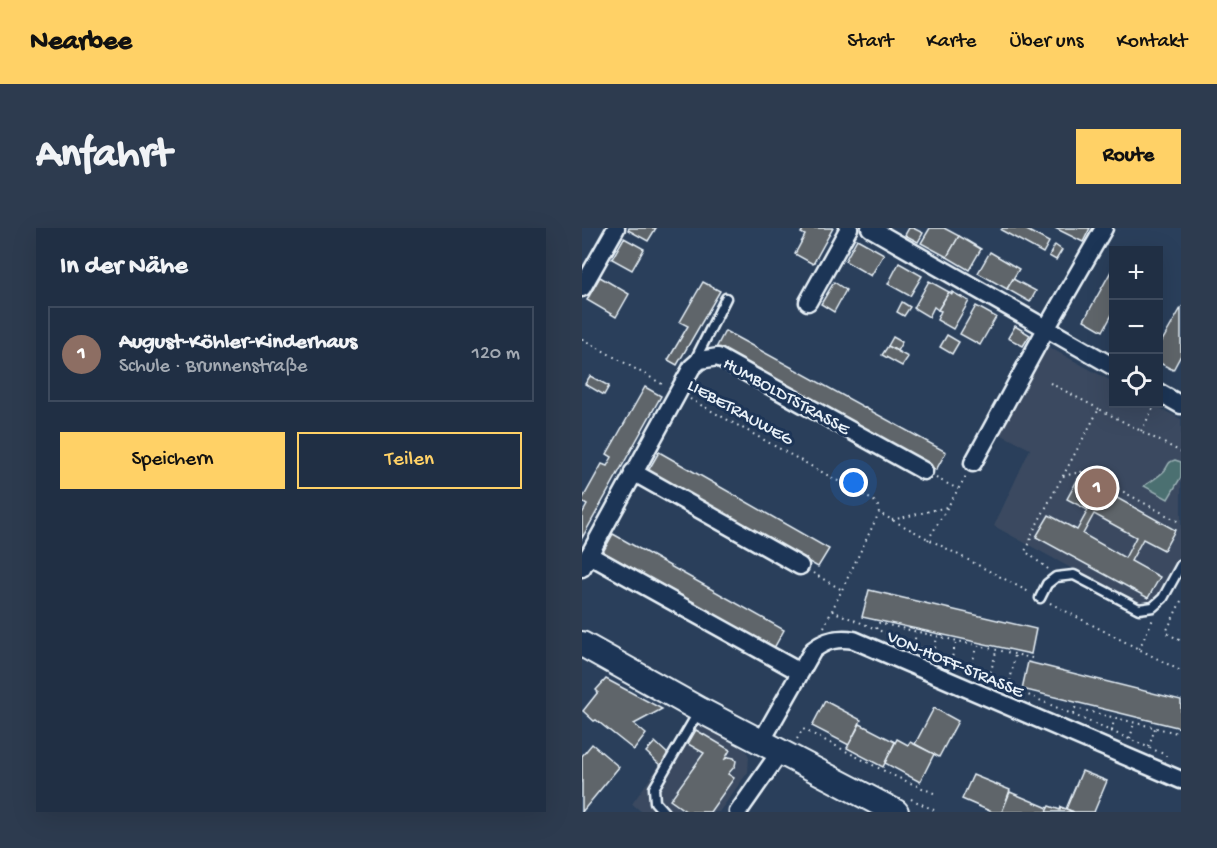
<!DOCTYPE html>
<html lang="de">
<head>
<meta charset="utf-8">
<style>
  :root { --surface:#202f44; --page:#2d3b4f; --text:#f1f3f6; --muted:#a2a9b2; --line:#3d4a5d; --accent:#ffd166 }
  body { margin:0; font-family:"Gochi Hand",sans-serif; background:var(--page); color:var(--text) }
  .controls { position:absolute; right:18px; top:18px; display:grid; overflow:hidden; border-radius:0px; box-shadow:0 6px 24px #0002 }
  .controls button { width:54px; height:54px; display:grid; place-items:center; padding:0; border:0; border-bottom:2px solid var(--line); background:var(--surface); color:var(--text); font:30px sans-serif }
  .you { position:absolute; left:272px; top:255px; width:21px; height:21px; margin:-15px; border:4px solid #fff; border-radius:50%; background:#1a73e8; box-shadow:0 0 0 9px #1a73e833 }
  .badge { display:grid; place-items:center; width:39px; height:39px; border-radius:50%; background:var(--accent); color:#fff; font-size:20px; font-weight:700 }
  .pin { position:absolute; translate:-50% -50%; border:3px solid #fff; box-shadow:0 2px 6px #0006 }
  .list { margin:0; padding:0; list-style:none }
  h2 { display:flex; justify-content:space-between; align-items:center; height:78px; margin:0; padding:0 24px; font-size:26px }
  h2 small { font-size:20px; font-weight:400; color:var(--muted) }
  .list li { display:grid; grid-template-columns:39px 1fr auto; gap:18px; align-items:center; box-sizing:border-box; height:96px; margin:0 12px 12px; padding:0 12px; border:2px solid var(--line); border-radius:0px }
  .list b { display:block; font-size:22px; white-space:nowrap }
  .list p { margin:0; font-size:20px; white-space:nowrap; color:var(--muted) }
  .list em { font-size:20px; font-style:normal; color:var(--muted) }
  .actions { display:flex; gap:12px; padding:18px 24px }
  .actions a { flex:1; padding:14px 0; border:2px solid var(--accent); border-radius:0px; text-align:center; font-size:21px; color:var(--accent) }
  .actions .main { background:var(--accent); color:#111 }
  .icon { flex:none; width:33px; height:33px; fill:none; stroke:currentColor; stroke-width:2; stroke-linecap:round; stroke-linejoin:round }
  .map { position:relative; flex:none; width:599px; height:584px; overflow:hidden; border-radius:0px }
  header { display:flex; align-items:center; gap:36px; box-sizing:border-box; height:84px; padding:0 30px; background:var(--accent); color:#111 }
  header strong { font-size:28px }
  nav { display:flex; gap:33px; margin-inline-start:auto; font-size:21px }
  .intro { display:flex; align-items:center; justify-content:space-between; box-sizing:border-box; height:144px; padding:0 36px }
  h1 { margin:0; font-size:42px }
  .button { padding:15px 27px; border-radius:0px; background:var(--accent); color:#111; font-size:21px; font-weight:700 }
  main { display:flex; gap:36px; padding:0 36px }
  aside { flex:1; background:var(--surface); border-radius:0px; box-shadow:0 6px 24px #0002 }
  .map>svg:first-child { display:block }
  .built { fill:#3a4a60 }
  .green { fill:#4c6f71; stroke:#9ab0b4; stroke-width:1.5 }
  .building { fill:#5e656a; stroke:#e8f1f8; stroke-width:1.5; fill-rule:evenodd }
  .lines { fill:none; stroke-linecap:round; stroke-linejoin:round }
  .service-casing { stroke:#e8f1f8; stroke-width:13 }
  .minor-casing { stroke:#e8f1f8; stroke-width:21 }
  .secondary-casing { stroke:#e8f1f8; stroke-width:28 }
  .path { stroke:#e8f1f8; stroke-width:2; stroke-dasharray:1.5 4.5; stroke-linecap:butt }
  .service { stroke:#1d3557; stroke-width:8 }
  .minor { stroke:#1d3557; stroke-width:16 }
  .secondary { stroke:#1d3557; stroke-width:24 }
  .labels { text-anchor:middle; stroke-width:6; stroke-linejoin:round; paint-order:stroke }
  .street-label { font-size:18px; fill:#e8f1f8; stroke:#1d3557 }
</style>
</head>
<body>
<header>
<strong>Nearbee</strong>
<nav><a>Start</a><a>Karte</a><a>Über uns</a><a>Kontakt</a></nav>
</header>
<div class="intro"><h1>Anfahrt</h1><a class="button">Route</a></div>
<main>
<aside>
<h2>In der Nähe<small></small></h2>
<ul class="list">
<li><span class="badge" style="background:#8d6e63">1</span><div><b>August-Köhler-Kinderhaus</b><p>Schule · Brunnenstraße</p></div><em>120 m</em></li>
</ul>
<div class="actions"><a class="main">Speichern</a><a>Teilen</a></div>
</aside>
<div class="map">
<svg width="599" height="584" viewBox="0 0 599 584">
  <rect width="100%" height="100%" fill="#2a3f5b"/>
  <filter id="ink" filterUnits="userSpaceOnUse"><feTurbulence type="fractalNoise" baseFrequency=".0167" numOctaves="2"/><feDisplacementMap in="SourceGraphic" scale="12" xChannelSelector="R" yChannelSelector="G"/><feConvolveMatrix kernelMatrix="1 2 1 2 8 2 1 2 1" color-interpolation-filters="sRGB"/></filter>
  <g filter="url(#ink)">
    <!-- built -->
    <g class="built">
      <polygon points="463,117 531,154 532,176 570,176 599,191 599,324 576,368 569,373 560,376 546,371 412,298 448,221 416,205"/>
      <polygon points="109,492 159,519 165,524 167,529 166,544 137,584 60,584 50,576"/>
    </g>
    <!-- green -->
    <path class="green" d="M593 232 599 234V249L586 271 562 258C569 253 578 248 583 242 587 236 586 234 593 232Z"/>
    <!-- building -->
    <g class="building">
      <polygon points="47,0 74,0 66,13 46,2"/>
      <polygon points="222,0 251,0 231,36 213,26 223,7 219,5"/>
      <polygon points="327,0 331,0 341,5 336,14 323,7"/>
      <polygon points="348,0 362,0 377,8 365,29 339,15"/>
      <polygon points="421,0 441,0 467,14 461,25 419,2"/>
      <polygon points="473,0 508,0 501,14"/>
      <polygon points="377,8 399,21 387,42 365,29"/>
      <polygon points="42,10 62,21 50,42 30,31"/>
      <polygon points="275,11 302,26 289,48 263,33"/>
      <polygon points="473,17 480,22 474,32 467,28"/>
      <polygon points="408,24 437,41 425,61 396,45"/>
      <polygon points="317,35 340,48 328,68 306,56"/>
      <polygon points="532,38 532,83 521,103 502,92"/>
      <polygon points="18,49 47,66 34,89 5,72"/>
      <polygon points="431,51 454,63 448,74 425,61"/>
      <polygon points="347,53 367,64 356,82 352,79 347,89 332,80"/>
      <polygon points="121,54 138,63 95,137 86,132 106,98 98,94"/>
      <polygon points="252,54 264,62 252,84 239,76"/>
      <polygon points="367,64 370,66 370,64 387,73 371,101 355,92 359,83 356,82"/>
      <polygon points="320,74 328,79 322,88 315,84"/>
      <polygon points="394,78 414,89 398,117 378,106"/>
      <polygon points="599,80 599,127 591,142 576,134 576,120"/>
      <polygon points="433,98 448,107 441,118 426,110"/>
      <polygon points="143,103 364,224 354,242 133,122"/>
      <polygon points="365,107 377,114 370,126 358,119"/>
      <polygon points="311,109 320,114 315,123 306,118"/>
      <polygon points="306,118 326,129 320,138 300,127"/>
      <polygon points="8,148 27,158 22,167 3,156"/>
      <polygon points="63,159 79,168 0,310 0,286 5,277 0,274 0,272 20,236 25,238 30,229 25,226"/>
      <polygon points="77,224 247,321 236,339 66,243"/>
      <path d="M497 249 593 302 582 322 561 311 549 333 578 349 566 370 454 309 467 287 495 302 506 282 485 271ZM512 286 554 309 543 330 501 306Z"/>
      <polygon points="31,306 202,402 192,420 21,324"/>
      <polygon points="287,362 454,401 449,426 280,389"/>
      <polygon points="446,434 599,472 599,500 440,461"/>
      <polygon points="24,451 80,481 52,496 64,506 52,522 14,492 12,493 1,483 16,464 14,462"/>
      <polygon points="243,473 279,492 267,517 230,498"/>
      <polygon points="352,480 376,493 357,529 333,516"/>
      <polygon points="278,496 313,514 301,539 265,520"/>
      <polygon points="114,502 148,522 143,531 147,529 152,530 154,533 153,538 146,546 152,550 128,584 105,584 88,572 122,525 106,516"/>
      <polygon points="315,511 326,517 328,514 352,526 338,554 303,535"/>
      <polygon points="73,514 88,528 79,538 64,524"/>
      <polygon points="10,516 37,539 0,584 0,528"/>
      <polygon points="500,543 525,553 512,584 492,584 484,581"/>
      <polygon points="391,547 428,562 420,584 410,584 380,571"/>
      <polygon points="428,564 466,580 464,584 420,584"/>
      <polygon points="467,578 478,582 479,579 492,584 464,584"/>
    </g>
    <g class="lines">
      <defs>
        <g id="service">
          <polyline points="112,134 144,70"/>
          <polyline points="458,370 465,356 474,349 492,347 557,381 571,379 581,370 599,337"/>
          <polyline points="82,584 73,574 72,560 117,483"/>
        </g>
        <g id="minor">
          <polyline points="288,0 532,139"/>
          <polyline points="0,60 34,0"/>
          <polyline points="226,74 267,0"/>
          <polyline points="576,164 599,177"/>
          <polyline points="391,235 464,101 522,0"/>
          <polyline points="51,244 218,338"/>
          <polyline points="7,327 218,444"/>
          <polyline points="0,340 110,139 118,132 136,129 342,243"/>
          <path d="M179 514 231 422C244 412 256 409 272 412L599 552"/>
          <polyline points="156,584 198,524"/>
        </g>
        <polyline id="secondary" points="0,416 118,482 314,584"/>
      </defs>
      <!-- service casing -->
      <use href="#service" class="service-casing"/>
      <!-- minor casing -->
      <use href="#minor" class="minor-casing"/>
      <!-- secondary casing -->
      <use href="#secondary" class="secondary-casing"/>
      <!-- path -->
      <g class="path">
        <polyline points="0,111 82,157"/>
        <polyline points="468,155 517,181"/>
        <polyline points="108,171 292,273 296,278 297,285 447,364"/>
        <polyline points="559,203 572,179"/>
        <polyline points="481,248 503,243 599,295"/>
        <polyline points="354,250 376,261"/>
        <polyline points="310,292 365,279"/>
        <polyline points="346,312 384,248"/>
        <polyline points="466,341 443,323 449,313 448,309 517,181 599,224"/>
        <polyline points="231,345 260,362"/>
        <polyline points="599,373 585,402 585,405 599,413"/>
        <polyline points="468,375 599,443"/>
        <polyline points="250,383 294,401"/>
        <polyline points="242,399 297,285"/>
        <polyline points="332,417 334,405"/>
        <polyline points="557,421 571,391"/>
        <polyline points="352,426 355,409"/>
        <polyline points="450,430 297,395 294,401 584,527 584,528"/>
        <polyline points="369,434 374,413"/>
        <polyline points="389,442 394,419"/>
        <polyline points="407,450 414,424"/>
        <polyline points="427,459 433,427"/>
        <polyline points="491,486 493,480 599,506"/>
        <polyline points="530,503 532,491"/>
        <polyline points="215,511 221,501 310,547 354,566"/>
        <polyline points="548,511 552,495"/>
        <polyline points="567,519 573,500"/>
        <polyline points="329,571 356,584"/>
      </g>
      <!-- service -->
      <use href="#service" class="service"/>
      <!-- minor -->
      <use href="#minor" class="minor"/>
      <!-- secondary -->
      <use href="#secondary" class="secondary"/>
    </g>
  </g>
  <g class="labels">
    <!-- street labels -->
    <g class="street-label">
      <text transform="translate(205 167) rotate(29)" y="6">HUMBOLDTSTRASSE</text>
      <text transform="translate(159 183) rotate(29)" y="6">LIEBETRAUWEG</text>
      <text transform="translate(374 435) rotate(23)" y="6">VON-HOFF-STRASSE</text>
    </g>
  </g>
</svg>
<div class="controls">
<button>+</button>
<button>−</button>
<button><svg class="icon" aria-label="locate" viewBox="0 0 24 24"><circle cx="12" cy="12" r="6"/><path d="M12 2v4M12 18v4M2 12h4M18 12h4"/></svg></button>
</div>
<div class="you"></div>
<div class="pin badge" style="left:515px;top:260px;background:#8d6e63">1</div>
</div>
</main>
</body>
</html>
